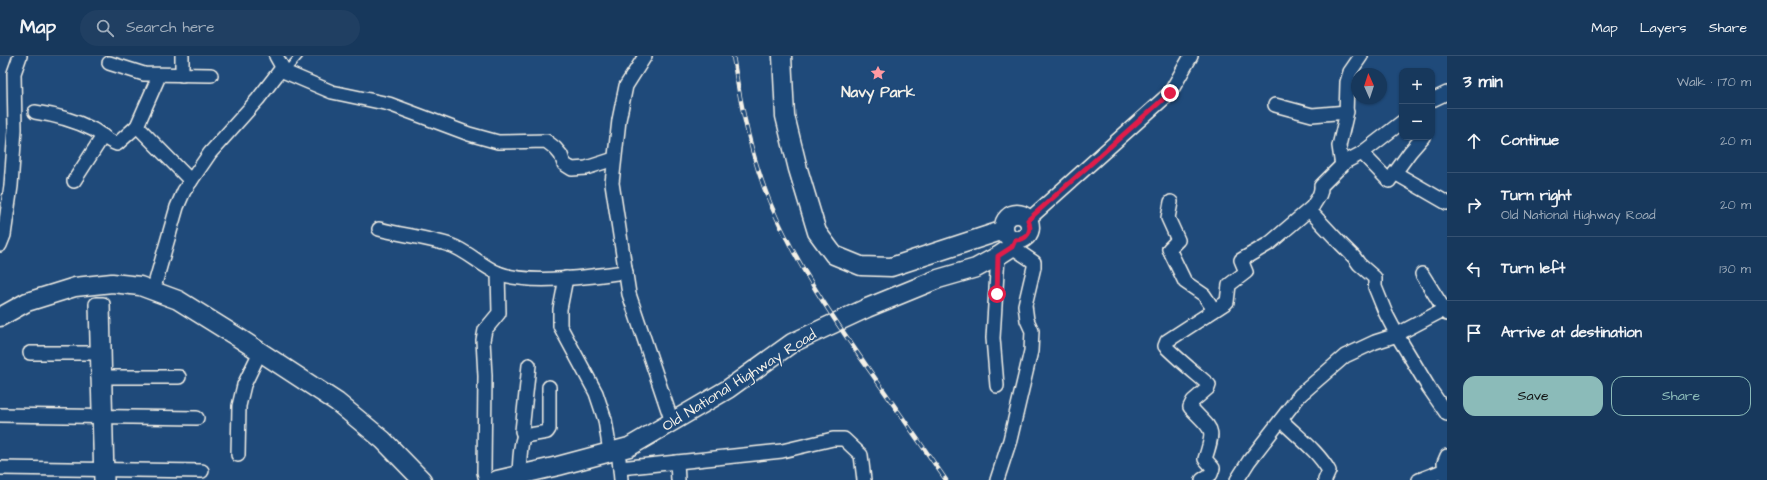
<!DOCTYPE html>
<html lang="en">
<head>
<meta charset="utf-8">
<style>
  :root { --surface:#17385c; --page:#203f62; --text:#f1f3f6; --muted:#9eacbb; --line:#365272; --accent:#8bbbb9 }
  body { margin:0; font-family:"Architects Daughter",sans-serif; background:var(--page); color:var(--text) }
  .controls { position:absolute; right:12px; top:12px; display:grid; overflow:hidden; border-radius:8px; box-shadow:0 1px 3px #0004 }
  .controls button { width:36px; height:36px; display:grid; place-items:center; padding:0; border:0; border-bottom:1px solid var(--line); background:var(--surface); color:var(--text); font:20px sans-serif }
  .compass { position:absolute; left:1351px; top:12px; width:36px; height:36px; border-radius:50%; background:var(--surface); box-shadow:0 1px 3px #0004; rotate:357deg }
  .stop { position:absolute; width:12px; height:12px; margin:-9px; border:3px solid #e11d48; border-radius:50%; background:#fff }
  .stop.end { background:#e11d48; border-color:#fff; box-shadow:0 1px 4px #0008 }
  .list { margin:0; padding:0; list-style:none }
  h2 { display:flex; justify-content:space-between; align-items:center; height:52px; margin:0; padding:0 16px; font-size:17px }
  h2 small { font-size:13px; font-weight:400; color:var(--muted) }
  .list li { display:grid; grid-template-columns:26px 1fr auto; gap:12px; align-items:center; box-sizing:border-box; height:64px; padding:0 16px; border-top:1px solid var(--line) }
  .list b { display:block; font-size:15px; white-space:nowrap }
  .list p { margin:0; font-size:13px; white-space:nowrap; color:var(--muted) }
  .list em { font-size:13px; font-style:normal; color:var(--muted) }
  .actions { display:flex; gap:8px; padding:12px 16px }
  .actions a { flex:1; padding:9px 0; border:1px solid var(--accent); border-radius:12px; text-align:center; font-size:14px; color:var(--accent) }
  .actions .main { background:var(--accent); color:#111 }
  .icon { flex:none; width:22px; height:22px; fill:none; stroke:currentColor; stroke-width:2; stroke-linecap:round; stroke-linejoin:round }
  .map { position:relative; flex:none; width:1447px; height:424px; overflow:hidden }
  header { display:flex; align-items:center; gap:24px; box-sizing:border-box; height:56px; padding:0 20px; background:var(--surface); border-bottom:1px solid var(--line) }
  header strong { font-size:19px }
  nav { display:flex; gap:22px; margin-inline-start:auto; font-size:14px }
  .search { width:280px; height:36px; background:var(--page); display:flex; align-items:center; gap:10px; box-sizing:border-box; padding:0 14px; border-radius:22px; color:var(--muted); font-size:15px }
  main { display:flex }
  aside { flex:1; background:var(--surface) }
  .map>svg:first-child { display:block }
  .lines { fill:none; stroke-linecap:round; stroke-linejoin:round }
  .lane-casing { stroke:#f4f1e8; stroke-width:9 }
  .street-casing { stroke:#f4f1e8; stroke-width:16 }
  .secondary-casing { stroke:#f4f1e8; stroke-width:21 }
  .lane { stroke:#1f4a7a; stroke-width:6 }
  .street { stroke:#1f4a7a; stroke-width:13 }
  .secondary { stroke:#1f4a7a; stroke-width:18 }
  .rail-casing { stroke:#f4f1e8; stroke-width:4.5 }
  .rail { stroke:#1f4a7a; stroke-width:3; stroke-dasharray:9; stroke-linecap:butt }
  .route { stroke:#e11d48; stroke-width:5 }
  .labels { text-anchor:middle; stroke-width:3; stroke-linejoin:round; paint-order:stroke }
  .poi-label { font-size:15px; font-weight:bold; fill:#f4f1e8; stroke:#1f4a7a }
  .street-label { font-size:15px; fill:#f4f1e8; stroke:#1f4a7a }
</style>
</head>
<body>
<header>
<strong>Map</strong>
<div class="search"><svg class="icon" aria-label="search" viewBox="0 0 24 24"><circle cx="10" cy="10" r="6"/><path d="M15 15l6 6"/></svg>Search here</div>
<nav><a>Map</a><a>Layers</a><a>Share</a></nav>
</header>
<main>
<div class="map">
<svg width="1447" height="424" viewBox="0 0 1447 424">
  <rect width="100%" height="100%" fill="#1f4a7a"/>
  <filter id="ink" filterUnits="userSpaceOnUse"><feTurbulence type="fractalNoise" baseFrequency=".025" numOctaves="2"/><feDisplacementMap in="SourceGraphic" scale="8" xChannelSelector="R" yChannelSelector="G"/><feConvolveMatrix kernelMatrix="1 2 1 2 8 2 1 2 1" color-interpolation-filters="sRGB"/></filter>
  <g filter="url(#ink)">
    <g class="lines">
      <defs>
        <polyline id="lane" points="285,16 299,0"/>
        <g id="street">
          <polyline points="182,0 182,19"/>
          <polyline points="276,0 285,16 332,36 389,48 469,78 498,86 546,85 555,92 561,99 564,108 572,113 586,112 614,103"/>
          <polyline points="645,0 626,30 619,64 612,127 629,238 672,366"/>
          <polyline points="109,7 144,18 211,19"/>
          <polyline points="1432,44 1447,37"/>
          <polyline points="1275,49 1312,59 1347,56"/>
          <path d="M35 56C55 59 74 64 92 73 100 77 107 85 117 88L137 70 159 20"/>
          <path d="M1402 66 1362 97 1345 106 1321 130C1322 142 1312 146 1311 156L1341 188 1354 201 1359 208 1375 222V231L1386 258 1397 279 1429 332 1447 358"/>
          <polyline points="137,70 191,125"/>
          <polyline points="1362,97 1389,125 1410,96 1423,81"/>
          <polyline points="1342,110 1339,90 1346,60 1347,26 1350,16 1361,0"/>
          <polyline points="1395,117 1447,147"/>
          <polyline points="74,125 103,80"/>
          <polyline points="1171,146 1168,162 1178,184 1169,193 1185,226 1204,239 1214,254"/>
          <polyline points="1028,164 1170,37 1191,0"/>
          <path d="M379 173C402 179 427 182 450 189 468 195 481 210 498 217 532 230 590 220 626 216"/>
          <polyline points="0,189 4,179 11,130 15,73 14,17 20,0"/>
          <polyline points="1422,218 1447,258"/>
          <polyline points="566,222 560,253 560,270 596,337 605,364 610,396"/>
          <polyline points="153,235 177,151 184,135 210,97 258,43 282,12"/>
          <polyline points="30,297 97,297"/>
          <polyline points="98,321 179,321"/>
          <polyline points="997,330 993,282 998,200"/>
          <polyline points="0,359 197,362"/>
          <path d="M1281 364C1297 380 1318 395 1329 415L1325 424"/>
          <polyline points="524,380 522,375 529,309"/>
          <polyline points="238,399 239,350 244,329 260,296"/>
          <polyline points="619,403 621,424"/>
          <polyline points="677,406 678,424"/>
          <polyline points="0,412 202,415"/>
          <polyline points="620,412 782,395 833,383 844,383 861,399 864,424"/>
          <polyline points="101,424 96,248 103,248 107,424"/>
          <polyline points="486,424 484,416 485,320 483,284 485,274 499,257 498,217"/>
          <path d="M519 424C519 415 520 386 524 380L547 376 549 373V331"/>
          <polyline points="997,424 1010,384 1031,295 1032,275 1027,264 1025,249 1034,211 1034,206 1012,191"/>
          <path d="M1202 424 1211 418 1213 412 1205 403C1216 370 1212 375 1190 351L1193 345 1208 332 1209 329C1194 316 1179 304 1165 290L1167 285 1227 246 1229 229 1246 216 1241 204 1270 187 1311 152"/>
          <polyline points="1237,424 1249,405 1300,339 1345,300 1375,286 1394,280 1447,252"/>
          <polyline points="1419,424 1445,414"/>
          <polyline points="1446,424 1444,407 1447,400"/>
        </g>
        <g id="secondary">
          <polyline points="782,0 785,60 798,113 817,176 834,199 861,210 891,211 1004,174"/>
          <circle cx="1017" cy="171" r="13"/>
          <polyline points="0,261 27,246 75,231 112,227 140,230 178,244 239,282 337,346 383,384 422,424"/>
          <polyline points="497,424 558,410 629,391 728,333 792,287 867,252 938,223 976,212 998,200 1012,191 1015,184"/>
        </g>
      </defs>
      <!-- lane casing -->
      <use href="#lane" class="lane-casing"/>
      <!-- street casing -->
      <use href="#street" class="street-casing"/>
      <!-- secondary casing -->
      <use href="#secondary" class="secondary-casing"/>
      <!-- lane -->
      <use href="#lane" class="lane"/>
      <!-- street -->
      <use href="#street" class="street"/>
      <!-- secondary -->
      <use href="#secondary" class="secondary"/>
      <defs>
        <path id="rail" d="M733 0C741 51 751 101 771 149 796 208 833 262 870 315 895 351 921 388 946 424"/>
      </defs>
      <!-- rail casing -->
      <use href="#rail" class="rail-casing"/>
      <!-- rail -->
      <use href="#rail" class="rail"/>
    </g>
  </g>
  <g class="lines" filter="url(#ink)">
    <!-- route -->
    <path class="route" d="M997 238 998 200 1012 191 1015 184C1027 184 1033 175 1028 164L1170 37"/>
  </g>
  <!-- icons -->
  <defs>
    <symbol id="sight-bare" viewBox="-9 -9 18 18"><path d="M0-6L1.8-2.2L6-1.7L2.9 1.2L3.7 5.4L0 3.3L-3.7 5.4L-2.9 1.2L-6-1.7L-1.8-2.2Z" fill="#ff9aa2" stroke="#1f4a7a" stroke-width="2.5" paint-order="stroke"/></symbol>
  </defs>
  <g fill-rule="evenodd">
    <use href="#sight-bare" x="867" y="6" width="22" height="22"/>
  </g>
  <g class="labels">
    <!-- poi labels -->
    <g class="poi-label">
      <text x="878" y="41">Navy Park</text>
    </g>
    <!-- street labels -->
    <g class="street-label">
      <text transform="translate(739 324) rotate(-32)" y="5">Old National Highway Road</text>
    </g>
  </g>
</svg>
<div class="controls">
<button>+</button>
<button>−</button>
</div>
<svg class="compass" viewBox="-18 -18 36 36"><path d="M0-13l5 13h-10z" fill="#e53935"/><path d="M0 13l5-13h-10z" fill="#9eacbb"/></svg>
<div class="stop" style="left:997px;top:238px"></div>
<div class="stop end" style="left:1170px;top:37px"></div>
</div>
<aside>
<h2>3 min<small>Walk · 170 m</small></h2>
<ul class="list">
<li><svg class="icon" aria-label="ahead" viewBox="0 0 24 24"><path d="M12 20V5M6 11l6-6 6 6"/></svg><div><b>Continue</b></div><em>20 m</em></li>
<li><svg class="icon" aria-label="right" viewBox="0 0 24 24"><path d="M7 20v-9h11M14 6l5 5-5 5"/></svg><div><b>Turn right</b><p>Old National Highway Road</p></div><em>20 m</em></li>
<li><svg class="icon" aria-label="left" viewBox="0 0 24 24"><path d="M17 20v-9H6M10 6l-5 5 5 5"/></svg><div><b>Turn left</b></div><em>130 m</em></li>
<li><svg class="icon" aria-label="arrive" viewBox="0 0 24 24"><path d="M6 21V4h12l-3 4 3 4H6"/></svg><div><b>Arrive at destination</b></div></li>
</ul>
<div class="actions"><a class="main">Save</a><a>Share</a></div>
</aside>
</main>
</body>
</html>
